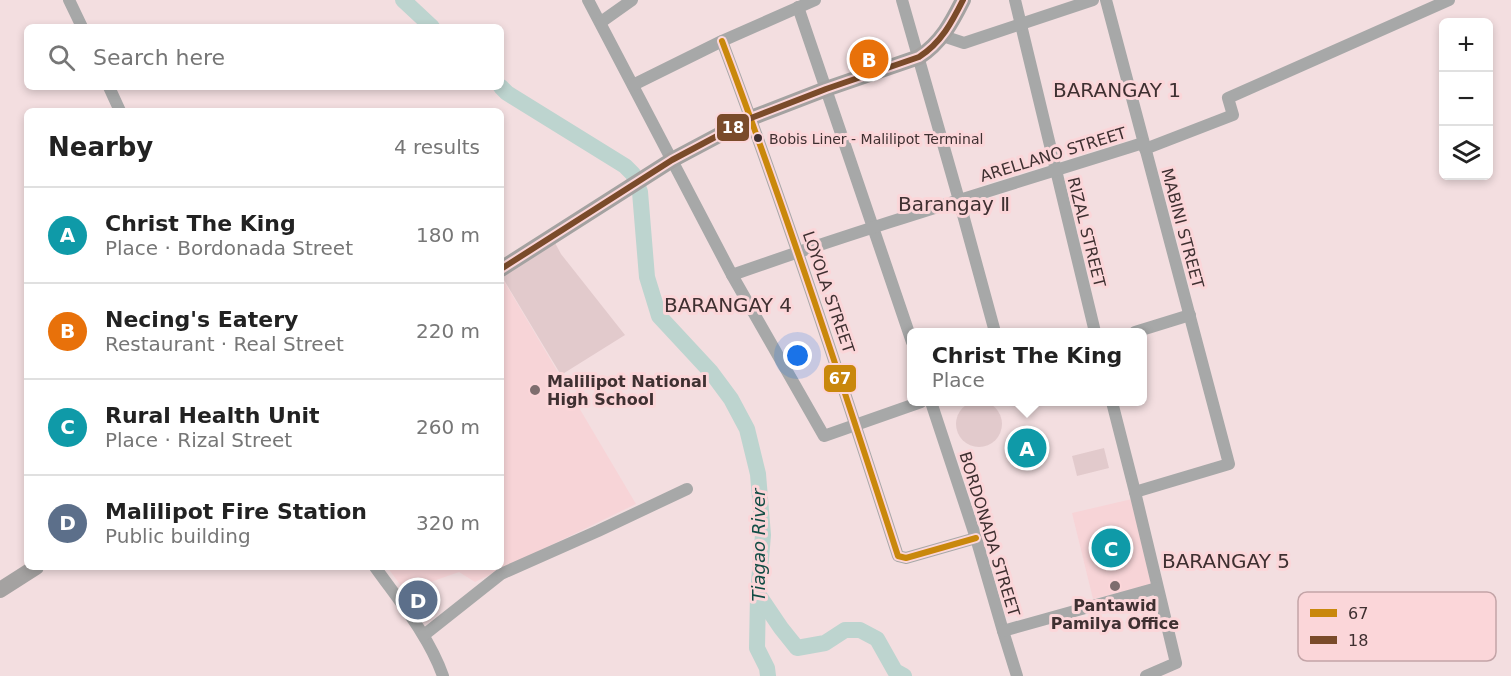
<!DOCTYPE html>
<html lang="en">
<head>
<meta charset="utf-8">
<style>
  :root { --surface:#fff; --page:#f6f6f6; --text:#222; --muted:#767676; --line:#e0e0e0; --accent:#b45309 }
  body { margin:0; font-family:"DejaVu Sans",sans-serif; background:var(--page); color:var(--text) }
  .controls { position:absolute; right:18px; top:18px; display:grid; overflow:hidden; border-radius:9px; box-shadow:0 3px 9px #0003 }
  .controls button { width:54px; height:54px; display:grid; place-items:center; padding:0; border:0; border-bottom:2px solid var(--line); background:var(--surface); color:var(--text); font:30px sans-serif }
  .you { position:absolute; left:798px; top:356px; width:21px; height:21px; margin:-15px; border:4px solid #fff; border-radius:50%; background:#1a73e8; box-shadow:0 0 0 9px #1a73e833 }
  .badge { display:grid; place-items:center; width:39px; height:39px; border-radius:50%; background:var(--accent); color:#fff; font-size:20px; font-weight:700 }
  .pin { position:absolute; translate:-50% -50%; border:3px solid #fff; box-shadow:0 2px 6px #0006 }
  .popup { position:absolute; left:907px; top:328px; width:240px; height:78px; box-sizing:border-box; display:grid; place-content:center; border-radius:9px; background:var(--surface); filter:drop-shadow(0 2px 4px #0005); font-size:20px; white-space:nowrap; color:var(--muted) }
  .popup b { font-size:22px; color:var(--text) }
  .popup::after { content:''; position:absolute; left:50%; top:100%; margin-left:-12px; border:12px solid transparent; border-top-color:var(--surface) }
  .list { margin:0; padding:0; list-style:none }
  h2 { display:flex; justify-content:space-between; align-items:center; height:78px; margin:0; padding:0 24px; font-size:26px }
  h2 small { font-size:20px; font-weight:400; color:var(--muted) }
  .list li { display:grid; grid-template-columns:39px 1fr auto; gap:18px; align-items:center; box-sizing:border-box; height:96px; padding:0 24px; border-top:2px solid var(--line) }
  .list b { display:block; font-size:22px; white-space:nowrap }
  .list p { margin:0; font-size:20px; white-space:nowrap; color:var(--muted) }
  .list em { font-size:20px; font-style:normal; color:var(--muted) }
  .icon { flex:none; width:33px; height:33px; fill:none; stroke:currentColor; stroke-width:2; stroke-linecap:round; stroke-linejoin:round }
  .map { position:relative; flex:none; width:1511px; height:676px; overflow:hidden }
  .search { position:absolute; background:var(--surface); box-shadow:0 3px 9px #0003; left:24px; top:24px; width:480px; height:66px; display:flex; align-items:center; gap:15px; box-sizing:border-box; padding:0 21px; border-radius:9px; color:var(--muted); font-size:22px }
  .panel { position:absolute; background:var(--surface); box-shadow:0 3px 9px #0003; left:24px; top:108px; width:480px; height:462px; border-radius:9px }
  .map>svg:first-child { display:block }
  .built { fill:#f7d4d7 }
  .green { fill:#e2cacc }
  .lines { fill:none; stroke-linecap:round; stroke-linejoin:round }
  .river { stroke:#bdd4cf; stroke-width:16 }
  .minor { stroke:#a7a8a8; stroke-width:12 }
  .major { stroke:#a4a2a1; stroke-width:16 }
  .bus-1-casing { stroke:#fbd6d9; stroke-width:10 }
  .bus-2-casing { stroke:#fbd6d9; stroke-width:10 }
  .bus-1 { stroke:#c9880c; stroke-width:6 }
  .bus-2 { stroke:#7a4b2a; stroke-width:6 }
  .bus-dot { fill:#3f3031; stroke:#fbd6d9; stroke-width:2 }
  .poi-dot { fill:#7e6d6e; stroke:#fbd6d9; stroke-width:2 }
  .labels { text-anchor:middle; stroke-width:6; stroke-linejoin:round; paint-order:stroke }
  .bus-label { font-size:14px; fill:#3f3031; stroke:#fbd6d9; text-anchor:start }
  .street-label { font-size:16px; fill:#3f3031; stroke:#fbd6d9 }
  .poi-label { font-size:16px; font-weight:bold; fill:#3f3031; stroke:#fbd6d9; text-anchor:start }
  .water-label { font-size:18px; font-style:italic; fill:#124c44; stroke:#fbd6d9 }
  .quarter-label { font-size:20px; fill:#3f3031; stroke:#fbd6d9 }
  .key { fill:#fbd6d9; stroke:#c3a4a7; stroke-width:1.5 }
  .key-label { font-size:16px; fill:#3f3031 }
  .line-badge { stroke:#fbd6d9; stroke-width:2 }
  .badge-label { font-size:16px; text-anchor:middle; font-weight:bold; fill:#fff }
</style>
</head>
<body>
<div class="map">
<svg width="1511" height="676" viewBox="0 0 1511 676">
  <rect width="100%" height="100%" fill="#f3dee0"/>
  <!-- built -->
  <g class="built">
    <polygon points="501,276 636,504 475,582 459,572 405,591 387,567 501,567"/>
    <polygon points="1132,499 1152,585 1093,599 1072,513"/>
  </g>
  <!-- green -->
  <g class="green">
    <polygon points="554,241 561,254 625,335 561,375 501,275"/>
    <circle cx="979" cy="424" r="23"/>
    <polygon points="1104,448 1109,468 1077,476 1072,456"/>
  </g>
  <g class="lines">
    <!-- river -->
    <g class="river">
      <polyline points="403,0 432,27"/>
      <polyline points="501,87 507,93 625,166 633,174 640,192 647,277 659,316 711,372 731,399 747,429 758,474 763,535 758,594 757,648 767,668 768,676"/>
      <polyline points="758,594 781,628 797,648 825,643 845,630 860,630 877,639 895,671 904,676"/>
    </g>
    <!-- minor -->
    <g class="minor">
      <polyline points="69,0 82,27"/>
      <polyline points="588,0 732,275 824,436 921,402"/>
      <polyline points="902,0 959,200 995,332"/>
      <polyline points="1015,0 1095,332"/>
      <polyline points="1106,0 1229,464 1135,492"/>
      <polyline points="798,7 912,342"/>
      <polyline points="601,22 632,0"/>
      <polyline points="943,36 964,43 1093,0"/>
      <path d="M722 41C786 211 842 383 898 556L906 558 976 538"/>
      <polyline points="633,85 722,41 815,0"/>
      <polyline points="109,87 120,111"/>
      <polyline points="1145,149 1233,115 1228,98 1449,0"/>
      <path d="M732 275C868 227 1006 186 1143 143"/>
      <polyline points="1135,332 1190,315"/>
      <polyline points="931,402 976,538 1003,631 1017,676"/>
      <polyline points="1112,402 1135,492 1176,663 1146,676"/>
      <path d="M375 567C400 602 429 636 443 676"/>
      <polyline points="1003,631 1157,588"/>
      <polyline points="424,635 501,574 598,531 687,489"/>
    </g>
    <!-- major -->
    <g class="major">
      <path d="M501 269 672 160 751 118 826 89 919 57C941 43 952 22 963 0"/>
      <polyline points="0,590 36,567"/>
    </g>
    <defs>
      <path id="bus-1" d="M722 41C786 211 842 383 898 556L906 558 976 538"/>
      <path id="bus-2" d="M501 269 672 160 751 118 826 89 919 57C941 43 952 22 963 0"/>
    </defs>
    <!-- bus-1 casing -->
    <use href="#bus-1" class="bus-1-casing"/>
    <!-- bus-2 casing -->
    <use href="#bus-2" class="bus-2-casing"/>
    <!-- bus-1 -->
    <use href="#bus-1" class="bus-1"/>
    <!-- bus-2 -->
    <use href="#bus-2" class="bus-2"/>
  </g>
  <!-- markers -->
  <circle class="bus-dot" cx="758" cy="138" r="5"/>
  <g class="poi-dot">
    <circle cx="535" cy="390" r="6"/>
    <circle cx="1115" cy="586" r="6"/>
  </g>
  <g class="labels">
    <!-- bus labels -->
    <g class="bus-label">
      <text x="769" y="144">Bobis Liner - Malilipot Terminal</text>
    </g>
    <!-- street labels -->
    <g class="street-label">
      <text transform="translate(1053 154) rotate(-17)" y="6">ARELLANO STREET</text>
      <text transform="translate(1183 228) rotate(75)" y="6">MABINI STREET</text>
      <text transform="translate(1087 232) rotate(76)" y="6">RIZAL STREET</text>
      <text transform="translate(829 292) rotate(71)" y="6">LOYOLA STREET</text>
      <text transform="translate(990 534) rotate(73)" y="6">BORDONADA STREET</text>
    </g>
    <!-- poi labels -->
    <g class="poi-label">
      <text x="547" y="387">Malilipot National<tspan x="547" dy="18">High School</tspan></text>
      <text x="1115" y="611" text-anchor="middle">Pantawid<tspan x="1115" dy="18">Pamilya Office</tspan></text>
    </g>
    <!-- water labels -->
    <g class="water-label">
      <text transform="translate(759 545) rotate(-90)" y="6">Tiagao River</text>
    </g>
    <!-- quarter labels -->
    <g class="quarter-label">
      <text x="1117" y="97">BARANGAY 1</text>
      <text x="954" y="211">Barangay Ⅱ</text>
      <text x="728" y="312">BARANGAY 4</text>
      <text x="1226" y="568">BARANGAY 5</text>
    </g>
  </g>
  <!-- legend -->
  <rect x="1298" y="592" width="198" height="69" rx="9" class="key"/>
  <rect x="1310" y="609" width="27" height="8" fill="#c9880c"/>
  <rect x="1310" y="636" width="27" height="8" fill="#7a4b2a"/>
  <g class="key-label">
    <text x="1348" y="619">67</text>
    <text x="1348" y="646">18</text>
  </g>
  <g class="line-badge">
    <rect x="716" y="113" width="34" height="29" rx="6" fill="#7a4b2a"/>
    <rect x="823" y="364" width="34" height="29" rx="6" fill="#c9880c"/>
  </g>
  <g class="badge-label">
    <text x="733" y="133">18</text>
    <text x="840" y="384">67</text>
  </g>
</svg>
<div class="controls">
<button>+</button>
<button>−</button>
<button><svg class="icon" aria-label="layers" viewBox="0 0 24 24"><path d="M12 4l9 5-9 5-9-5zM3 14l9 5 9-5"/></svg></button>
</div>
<div class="you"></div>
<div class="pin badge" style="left:1027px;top:448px;background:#0f9aa8">A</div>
<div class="popup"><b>Christ The King</b>Place</div>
<div class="pin badge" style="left:869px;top:59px;background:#e8710a">B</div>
<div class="pin badge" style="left:1111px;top:548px;background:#0f9aa8">C</div>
<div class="pin badge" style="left:418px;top:600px;background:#5c6f8a">D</div>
<div class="search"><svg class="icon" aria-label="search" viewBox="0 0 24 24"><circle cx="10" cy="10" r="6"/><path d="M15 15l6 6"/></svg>Search here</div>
<section class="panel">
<h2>Nearby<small>4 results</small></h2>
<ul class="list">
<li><span class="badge" style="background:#0f9aa8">A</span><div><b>Christ The King</b><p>Place · Bordonada Street</p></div><em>180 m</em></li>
<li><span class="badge" style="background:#e8710a">B</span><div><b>Necing's Eatery</b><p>Restaurant · Real Street</p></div><em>220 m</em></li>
<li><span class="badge" style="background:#0f9aa8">C</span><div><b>Rural Health Unit</b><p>Place · Rizal Street</p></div><em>260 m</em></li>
<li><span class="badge" style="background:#5c6f8a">D</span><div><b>Malilipot Fire Station</b><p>Public building</p></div><em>320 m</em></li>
</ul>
</section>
</div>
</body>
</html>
